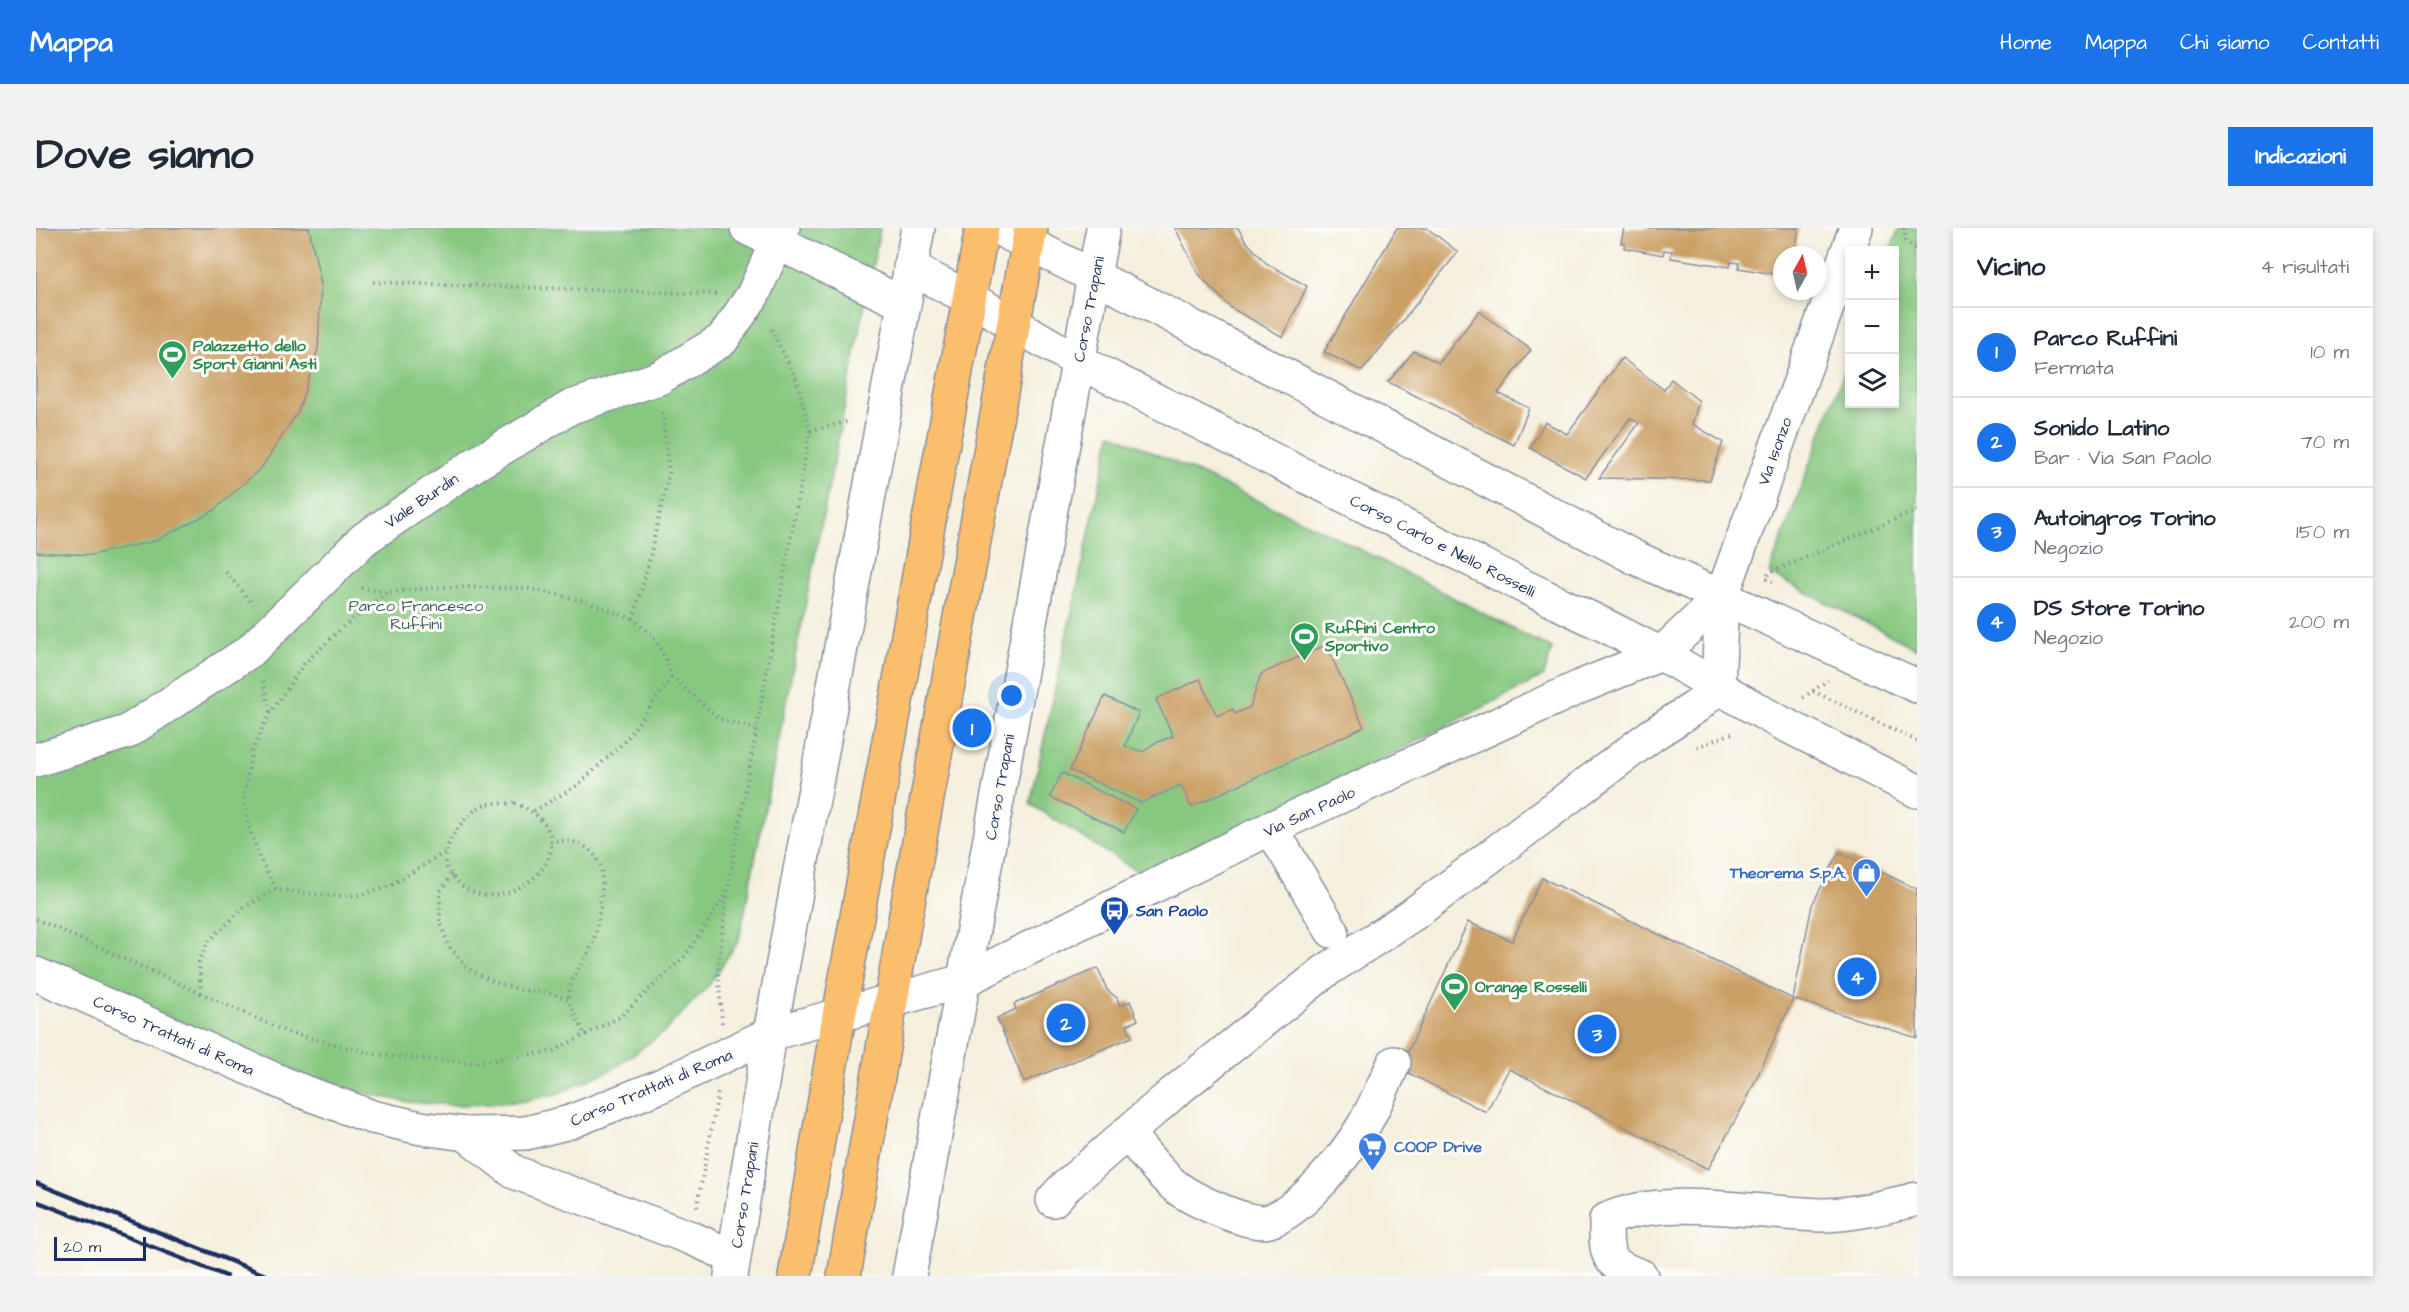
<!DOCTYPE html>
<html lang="it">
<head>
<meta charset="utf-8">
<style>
  :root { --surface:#fff; --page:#f2f2f3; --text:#1f2937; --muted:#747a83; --line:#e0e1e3; --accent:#1a73e8 }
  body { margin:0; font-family:"Architects Daughter",sans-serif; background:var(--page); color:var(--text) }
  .controls { position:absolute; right:18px; top:18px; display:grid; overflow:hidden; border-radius:0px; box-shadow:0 3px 9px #0003 }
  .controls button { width:54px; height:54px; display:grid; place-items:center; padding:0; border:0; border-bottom:2px solid var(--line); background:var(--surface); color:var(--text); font:30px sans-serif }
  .compass { position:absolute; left:1737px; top:18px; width:54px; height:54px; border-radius:50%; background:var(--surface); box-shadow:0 3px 9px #0003; rotate:8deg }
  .scale { position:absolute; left:18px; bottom:15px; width:92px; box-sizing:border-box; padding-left:6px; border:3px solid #1b2f5e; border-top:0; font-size:16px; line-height:21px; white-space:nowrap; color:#1b2f5e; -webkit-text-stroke:4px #fdfcf7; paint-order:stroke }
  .you { position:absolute; left:976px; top:468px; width:21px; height:21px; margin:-15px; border:4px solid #fff; border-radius:50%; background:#1a73e8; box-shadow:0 0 0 9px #1a73e833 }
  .badge { display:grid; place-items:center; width:39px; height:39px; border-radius:50%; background:var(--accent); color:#fff; font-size:20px; font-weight:700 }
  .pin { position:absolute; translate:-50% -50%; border:3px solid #fff; box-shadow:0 2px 6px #0006 }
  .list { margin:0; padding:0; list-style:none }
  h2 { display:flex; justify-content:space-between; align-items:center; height:78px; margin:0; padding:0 24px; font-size:26px }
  h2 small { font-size:20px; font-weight:400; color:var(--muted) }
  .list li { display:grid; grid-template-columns:39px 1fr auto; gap:18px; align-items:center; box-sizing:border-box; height:90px; padding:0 24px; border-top:2px solid var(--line) }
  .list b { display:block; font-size:22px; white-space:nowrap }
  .list p { margin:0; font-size:20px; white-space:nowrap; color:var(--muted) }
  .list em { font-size:20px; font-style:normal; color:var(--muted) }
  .icon { flex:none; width:33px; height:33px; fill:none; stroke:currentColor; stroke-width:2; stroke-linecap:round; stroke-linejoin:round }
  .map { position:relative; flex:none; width:1881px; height:1048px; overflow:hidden; border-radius:0px }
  header { display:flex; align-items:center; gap:36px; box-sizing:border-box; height:84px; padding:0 30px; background:var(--accent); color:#fff }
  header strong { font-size:28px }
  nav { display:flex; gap:33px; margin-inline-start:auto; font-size:21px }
  .intro { display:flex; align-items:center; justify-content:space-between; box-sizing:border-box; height:144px; padding:0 36px }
  h1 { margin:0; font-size:42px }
  .button { padding:15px 27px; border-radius:0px; background:var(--accent); color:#fff; font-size:21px; font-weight:700 }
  main { display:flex; gap:36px; padding:0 36px }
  aside { flex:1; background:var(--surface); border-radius:0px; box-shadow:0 3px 9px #0003 }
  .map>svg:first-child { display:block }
  .green { fill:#87c880; stroke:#517c6f; stroke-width:1.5 }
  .building { fill:#cba066 }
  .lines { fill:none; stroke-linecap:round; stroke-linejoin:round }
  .minor-casing { stroke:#888f9e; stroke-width:36 }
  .major-casing { stroke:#888f9e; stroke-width:36 }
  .path { stroke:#888f9e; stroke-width:4; stroke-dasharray:1.5 4.5; stroke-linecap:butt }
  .minor { stroke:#fff; stroke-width:33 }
  .major { stroke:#fabe6d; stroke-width:33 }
  .rail { stroke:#1b2f5e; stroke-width:4.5 }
  .labels { text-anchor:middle; stroke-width:6; stroke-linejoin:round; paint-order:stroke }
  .street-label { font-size:16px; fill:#1b2f5e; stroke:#fdfcf7 }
  .leisure-label { font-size:16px; font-weight:bold; fill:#27864d; stroke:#fdfcf7; text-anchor:start }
  .park-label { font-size:16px; fill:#3b5d68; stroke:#fdfcf7 }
  .shop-label { font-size:16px; font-weight:bold; fill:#366cbe; stroke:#fdfcf7; text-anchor:end }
  .transit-label { font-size:16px; font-weight:bold; fill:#164399; stroke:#fdfcf7; text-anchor:start }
</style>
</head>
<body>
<header>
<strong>Mappa</strong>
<nav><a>Home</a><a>Mappa</a><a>Chi siamo</a><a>Contatti</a></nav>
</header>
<div class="intro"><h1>Dove siamo</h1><a class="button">Indicazioni</a></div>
<main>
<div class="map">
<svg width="1881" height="1048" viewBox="0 0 1881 1048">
  <rect width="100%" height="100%" fill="#fdfcf7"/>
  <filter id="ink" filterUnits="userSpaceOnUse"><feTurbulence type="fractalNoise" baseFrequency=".0167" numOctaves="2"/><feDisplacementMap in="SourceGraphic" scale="12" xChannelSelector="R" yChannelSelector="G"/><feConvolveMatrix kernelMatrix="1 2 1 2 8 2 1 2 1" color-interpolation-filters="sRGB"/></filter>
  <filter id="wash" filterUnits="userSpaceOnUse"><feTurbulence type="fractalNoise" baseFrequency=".008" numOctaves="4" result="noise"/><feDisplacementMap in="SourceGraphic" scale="24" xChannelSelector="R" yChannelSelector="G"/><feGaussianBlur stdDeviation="1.35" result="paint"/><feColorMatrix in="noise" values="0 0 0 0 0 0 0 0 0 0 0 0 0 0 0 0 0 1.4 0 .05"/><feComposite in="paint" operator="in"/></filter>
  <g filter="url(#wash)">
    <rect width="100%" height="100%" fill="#f5efdd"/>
    <!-- green -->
    <g class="green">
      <polygon points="0,0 844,0 703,712 673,757 629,803 577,841 520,866 489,873 454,876 417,877 371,874 295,858 0,733"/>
      <polygon points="1863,0 1881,0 1881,421 1733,345 1813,131 1814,176 1858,176 1858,22 1854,22"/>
      <polygon points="1075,205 1296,307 1516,421 1508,448 1113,651 994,576"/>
    </g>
    <g id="blocks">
      <!-- building -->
      <g class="building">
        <polygon points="0,0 273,0 285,56 282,121 262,184 226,239 177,283 119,313 55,327 0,324"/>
        <polygon points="1139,0 1202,0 1209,12 1230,35 1271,58 1247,109 1195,80 1175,60 1162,45"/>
        <polygon points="1361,0 1391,0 1422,24 1326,143 1288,124"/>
        <polygon points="1588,0 1763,0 1759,27 1746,27 1746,43 1738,42 1737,46 1703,40 1703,35 1695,34 1694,39 1635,30 1636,23 1628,22 1627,27 1588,20 1589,15 1585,15"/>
        <polygon points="1443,83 1495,122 1462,165 1493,180 1478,217 1352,154 1378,123 1403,135"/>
        <polygon points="1586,130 1628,162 1635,151 1663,173 1656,196 1687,214 1674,252 1563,250 1603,195 1594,190 1550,250 1494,220 1509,194 1531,206"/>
        <polygon points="1290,417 1328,499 1155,579 1145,557 1105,575 1034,542 1069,468 1103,485 1089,518 1107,524 1117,516 1137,508 1120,471 1164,451 1181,488 1197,481 1199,486 1214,479 1225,446"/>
        <polygon points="1026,545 1100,581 1088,604 1014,569"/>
        <polygon points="1803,624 1881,661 1881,810 1757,771 1776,677"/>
        <polygon points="1506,650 1757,771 1710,873 1672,941 1473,841 1450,884 1364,841 1432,694 1476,713"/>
        <polygon points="1062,740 1071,762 1081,770 1084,778 1094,773 1102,792 1091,797 1096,809 988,854 961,790 980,781 978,776"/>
      </g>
    </g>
  </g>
  <g filter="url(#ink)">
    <use href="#blocks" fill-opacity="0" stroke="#888f9e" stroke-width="1.5"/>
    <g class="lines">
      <defs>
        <g id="minor">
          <polyline points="711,0 868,76"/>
          <polyline points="961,0 1107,73 1600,330 1881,458"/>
          <polyline points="874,40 933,70 1042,133 1481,355 1570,398 1625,426 1736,490 1881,563"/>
          <polyline points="0,532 91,504 214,423 328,311 438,237 535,179 623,150 686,112 717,67 747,0"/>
          <polyline points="1235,600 1296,703"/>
          <polyline points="0,746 260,861 336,889 385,900 430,906 490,905 534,894 622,859 734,806 927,753 1235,600 1546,458 1625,426 1686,368 1820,0"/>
          <path d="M1091 905C1106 923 1122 944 1140 959 1156 971 1214 999 1233 993 1267 982 1309 928 1328 897 1339 878 1348 856 1358 835"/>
          <polyline points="430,906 478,944 655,1010 698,1029"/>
          <polyline points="1017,972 1028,960 1136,866 1288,744 1376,687 1616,507 1661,478 1682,459 1686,368"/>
          <polyline points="695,1048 734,806 882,0"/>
          <polyline points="873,1048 1067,0"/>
          <path d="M1605 1048C1569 1035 1570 1028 1570 992 1628 964 1726 987 1790 987 1820 986 1852 978 1881 971"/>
        </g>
        <g id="major">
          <polyline points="759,1048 803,788 946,0"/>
          <polyline points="808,1048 870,686 995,0"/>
        </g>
      </defs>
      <!-- minor casing -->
      <use href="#minor" class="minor-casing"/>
      <!-- major casing -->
      <use href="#major" class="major-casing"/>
      <!-- path -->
      <g class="path">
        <polyline points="1868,0 1870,14 1881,22"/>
        <polyline points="337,54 680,66"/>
        <polyline points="774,203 814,193"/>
        <polyline points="190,344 217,377"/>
        <polyline points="1737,354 1730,351 1733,345 1881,282"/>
        <polyline points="325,360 350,364"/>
        <polyline points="597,391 610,346 633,245 626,181"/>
        <polyline points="227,453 234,484"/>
        <polyline points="1777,463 1881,513"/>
        <polyline points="1767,470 1792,452"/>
        <polyline points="1661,519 1699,504"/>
        <path d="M479 575C568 612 471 698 424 656 419 652 412 643 410 637 404 618 432 581 451 576 459 574 470 576 479 575Z"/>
        <polyline points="498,583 542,557 590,512 636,449"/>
        <path d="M514 614C534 610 556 616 564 637 570 651 562 698 557 714 549 737 533 746 532 772"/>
        <polyline points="416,647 404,664 404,693 412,717 431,740 458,754 486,762 518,766 532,772 549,807"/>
        <polyline points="240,661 223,629 212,597 208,569 216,523 234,485 268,436 307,399 351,364 408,359 490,360 549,373 597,391 616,407 629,429 636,449 683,491 720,501"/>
        <polyline points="0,691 253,805 342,827 438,835 517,823 584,789 649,728 691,665"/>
        <polyline points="165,765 163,734 171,715 207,680 240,661 294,668 324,667 352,659 411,623"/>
        <polyline points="686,795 682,742 691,665 774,203 761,152 734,99"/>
        <polyline points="661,979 682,865"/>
      </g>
      <!-- minor -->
      <use href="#minor" class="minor"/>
      <!-- major -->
      <use href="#major" class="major"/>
      <!-- rail -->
      <g class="rail">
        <polyline points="0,955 232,1048"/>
        <polyline points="0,973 190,1048"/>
      </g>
    </g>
  </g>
  <!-- icons -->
  <defs>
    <symbol id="stadium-pin" viewBox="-11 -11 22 30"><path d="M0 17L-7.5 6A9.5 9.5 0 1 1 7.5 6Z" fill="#2e9e5b" stroke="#fdfcf7"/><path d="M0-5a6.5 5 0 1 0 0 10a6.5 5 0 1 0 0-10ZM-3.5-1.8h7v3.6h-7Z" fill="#fff"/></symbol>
    <symbol id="shop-pin" viewBox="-11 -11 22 30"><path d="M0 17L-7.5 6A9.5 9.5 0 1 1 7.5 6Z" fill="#3f7fe0" stroke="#fdfcf7"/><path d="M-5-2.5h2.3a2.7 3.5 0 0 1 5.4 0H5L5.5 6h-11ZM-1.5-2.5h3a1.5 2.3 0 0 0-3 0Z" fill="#fff"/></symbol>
    <symbol id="bus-pin" viewBox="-11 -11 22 30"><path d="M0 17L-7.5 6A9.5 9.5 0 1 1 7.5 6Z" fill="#1a4fb4" stroke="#fdfcf7"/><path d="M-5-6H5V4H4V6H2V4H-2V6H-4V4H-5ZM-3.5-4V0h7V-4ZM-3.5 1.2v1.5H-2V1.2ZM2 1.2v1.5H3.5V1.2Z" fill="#fff"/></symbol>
    <symbol id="supermarket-pin" viewBox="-11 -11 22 30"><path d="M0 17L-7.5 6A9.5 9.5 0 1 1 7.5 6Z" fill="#3f7fe0" stroke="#fdfcf7"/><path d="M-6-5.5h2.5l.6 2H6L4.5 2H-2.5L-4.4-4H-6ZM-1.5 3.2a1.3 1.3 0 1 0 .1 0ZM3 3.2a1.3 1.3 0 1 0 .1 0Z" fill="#fff"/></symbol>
  </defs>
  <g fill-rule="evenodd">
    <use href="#stadium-pin" x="120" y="110" width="33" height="45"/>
    <use href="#stadium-pin" x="1252" y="392" width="33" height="45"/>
    <use href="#shop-pin" x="1814" y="628" width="33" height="45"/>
    <use href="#bus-pin" x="1062" y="666" width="33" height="45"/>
    <use href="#stadium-pin" x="1402" y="742" width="33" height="45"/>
    <use href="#supermarket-pin" x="1320" y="902" width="33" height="45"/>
  </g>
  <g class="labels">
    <!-- street labels -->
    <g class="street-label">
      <text transform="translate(1052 81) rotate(-79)" y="6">Corso Trapani</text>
      <text transform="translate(1738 223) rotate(-70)" y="6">Via Isonzo</text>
      <text transform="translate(385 272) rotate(-34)" y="6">Viale Burdin</text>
      <text transform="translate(1407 317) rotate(27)" y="6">Corso Carlo e Nello Rosselli</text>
      <text transform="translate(963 559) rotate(-80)" y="6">Corso Trapani</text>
      <text transform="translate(1273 583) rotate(-25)" y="6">Via San Paolo</text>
      <text transform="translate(138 807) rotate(24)" y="6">Corso Trattati di Roma</text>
      <text transform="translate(615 859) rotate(-23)" y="6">Corso Trattati di Roma</text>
      <text transform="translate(708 967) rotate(-81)" y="6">Corso Trapani</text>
    </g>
    <!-- leisure labels -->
    <g class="leisure-label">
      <text x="157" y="123">Palazzetto dello<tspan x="157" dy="18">Sport Gianni Asti</tspan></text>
      <text x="1289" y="405">Ruffini Centro<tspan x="1289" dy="18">Sportivo</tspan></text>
      <text x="1439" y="764">Orange Rosselli</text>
    </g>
    <!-- park labels -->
    <g class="park-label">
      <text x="380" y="383">Parco Francesco<tspan x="380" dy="18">Ruffini</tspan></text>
    </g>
    <!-- shop labels -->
    <g class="shop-label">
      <text x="1810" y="650">Theorema S.p.A.</text>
      <text x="1358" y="924" text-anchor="start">COOP Drive</text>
    </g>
    <!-- transit labels -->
    <g class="transit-label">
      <text x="1100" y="688">San Paolo</text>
    </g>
  </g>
</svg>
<div class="controls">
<button>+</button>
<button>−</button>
<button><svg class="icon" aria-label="layers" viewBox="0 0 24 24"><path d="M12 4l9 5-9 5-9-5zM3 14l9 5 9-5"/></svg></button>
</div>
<svg class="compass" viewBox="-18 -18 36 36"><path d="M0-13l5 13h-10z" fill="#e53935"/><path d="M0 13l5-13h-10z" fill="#747a83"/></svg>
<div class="scale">20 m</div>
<div class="you"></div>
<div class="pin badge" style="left:936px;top:500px">1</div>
<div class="pin badge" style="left:1030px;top:795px">2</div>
<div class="pin badge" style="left:1561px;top:806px">3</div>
<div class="pin badge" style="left:1821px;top:749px">4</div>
</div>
<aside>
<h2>Vicino<small>4 risultati</small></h2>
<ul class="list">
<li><span class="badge">1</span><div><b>Parco Ruffini</b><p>Fermata</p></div><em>10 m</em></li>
<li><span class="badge">2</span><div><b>Sonido Latino</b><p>Bar · Via San Paolo</p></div><em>70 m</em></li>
<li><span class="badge">3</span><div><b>Autoingros Torino</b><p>Negozio</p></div><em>150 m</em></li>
<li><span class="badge">4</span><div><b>DS Store Torino</b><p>Negozio</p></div><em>200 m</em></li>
</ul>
</aside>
</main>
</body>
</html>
